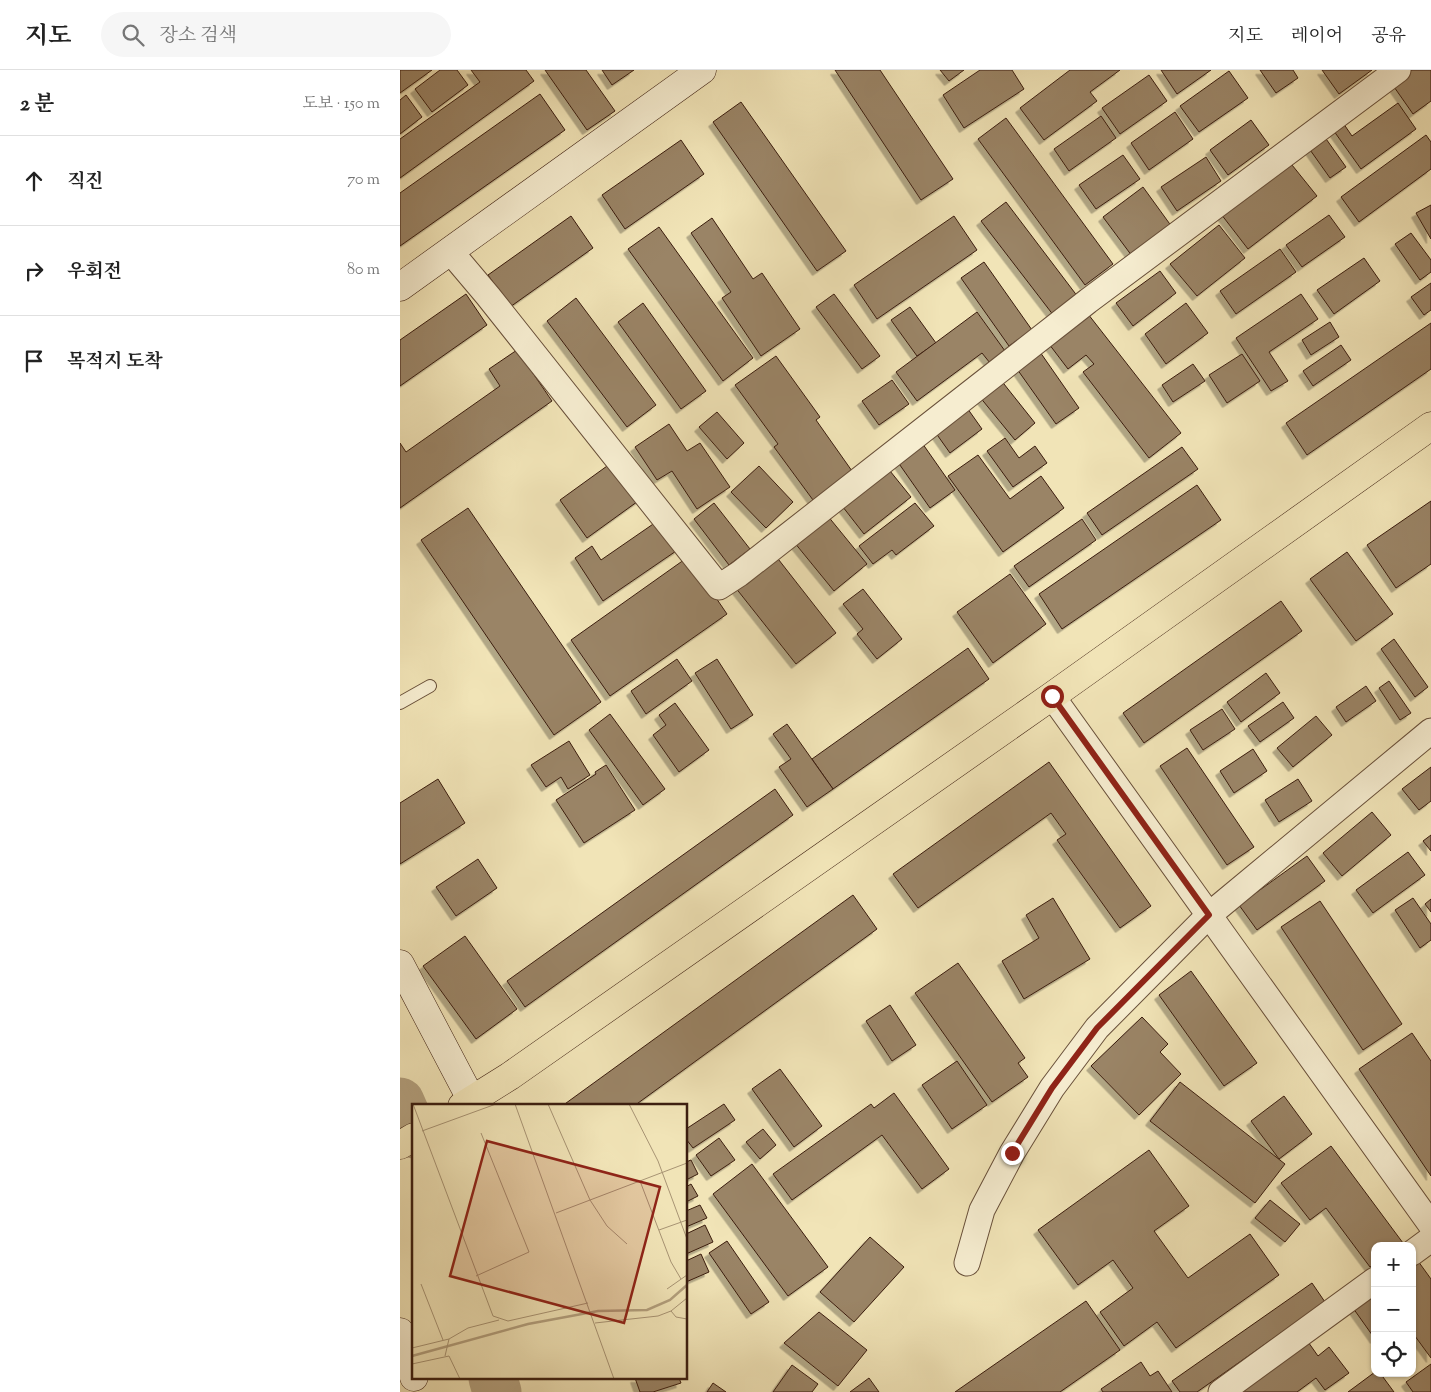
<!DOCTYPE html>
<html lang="ko">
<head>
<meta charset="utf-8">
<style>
  :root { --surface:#fff; --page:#f6f6f6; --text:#222; --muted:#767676; --line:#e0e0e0 }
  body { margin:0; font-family:"Sorts Mill Goudy","Noto Serif KR",serif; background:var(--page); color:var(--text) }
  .controls { position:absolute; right:15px; bottom:15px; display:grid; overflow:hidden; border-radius:10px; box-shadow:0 1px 4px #0004 }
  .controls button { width:45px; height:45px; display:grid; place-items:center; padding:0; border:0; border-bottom:1px solid var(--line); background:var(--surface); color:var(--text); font:25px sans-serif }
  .stop { position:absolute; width:15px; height:15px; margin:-11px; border:4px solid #8f2418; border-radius:50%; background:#fff }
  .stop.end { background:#8f2418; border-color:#fff; box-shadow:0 1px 5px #0008 }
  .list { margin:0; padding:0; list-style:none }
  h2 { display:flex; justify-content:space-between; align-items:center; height:65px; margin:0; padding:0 20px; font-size:21px }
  h2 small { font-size:16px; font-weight:400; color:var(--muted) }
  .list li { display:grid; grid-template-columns:32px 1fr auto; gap:15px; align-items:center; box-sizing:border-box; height:90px; padding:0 20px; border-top:1px solid var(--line) }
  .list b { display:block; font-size:19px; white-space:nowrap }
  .list em { font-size:16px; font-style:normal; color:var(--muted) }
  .icon { flex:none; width:28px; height:28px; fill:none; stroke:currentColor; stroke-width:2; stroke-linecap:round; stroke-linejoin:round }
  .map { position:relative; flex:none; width:1031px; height:1322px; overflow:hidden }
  header { display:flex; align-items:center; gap:30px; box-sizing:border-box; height:70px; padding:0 25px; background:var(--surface); border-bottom:1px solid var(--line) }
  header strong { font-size:24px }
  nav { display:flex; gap:28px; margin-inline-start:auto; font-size:18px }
  .search { width:350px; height:45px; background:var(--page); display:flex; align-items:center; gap:12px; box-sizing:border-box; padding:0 18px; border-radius:28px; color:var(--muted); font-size:19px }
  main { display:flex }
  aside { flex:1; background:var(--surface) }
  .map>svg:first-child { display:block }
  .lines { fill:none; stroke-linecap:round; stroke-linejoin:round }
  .river { stroke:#b3a07e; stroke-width:49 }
  .building { fill:#9a8466; stroke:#3b1d0f; filter:url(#shadow) }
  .lane-casing { stroke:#684f39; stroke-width:14 }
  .street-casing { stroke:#684f39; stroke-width:27 }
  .secondary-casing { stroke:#3b1d0f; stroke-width:29 }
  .primary-casing { stroke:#3b1d0f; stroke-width:29 }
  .lane { stroke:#f6edd0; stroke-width:12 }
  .street { stroke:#f6edd0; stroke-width:25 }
  .secondary { stroke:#f6edd0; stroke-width:28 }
  .primary { stroke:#f1e4b7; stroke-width:28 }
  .route { stroke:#8f2418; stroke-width:6 }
  .inset-river { fill:none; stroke:#b3a07e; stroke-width:2.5 }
  .inset-road { fill:none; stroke:#a89474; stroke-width:1 }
  .view { fill:#8f2418; fill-opacity:0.15; stroke:#8f2418; stroke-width:2.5 }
  .inset-edge { fill:none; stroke:#3b1d0f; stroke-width:2.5 }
</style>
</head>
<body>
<header>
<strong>지도</strong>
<div class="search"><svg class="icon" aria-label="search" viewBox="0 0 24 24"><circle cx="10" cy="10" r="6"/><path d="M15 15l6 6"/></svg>장소 검색</div>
<nav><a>지도</a><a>레이어</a><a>공유</a></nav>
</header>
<main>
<aside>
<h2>2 분<small>도보 · 150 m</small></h2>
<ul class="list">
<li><svg class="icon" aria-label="ahead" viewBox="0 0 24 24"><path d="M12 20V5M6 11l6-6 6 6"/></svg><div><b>직진</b></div><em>70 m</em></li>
<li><svg class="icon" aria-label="right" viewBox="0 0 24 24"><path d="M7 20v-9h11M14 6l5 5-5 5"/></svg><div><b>우회전</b></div><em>80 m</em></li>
<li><svg class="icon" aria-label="arrive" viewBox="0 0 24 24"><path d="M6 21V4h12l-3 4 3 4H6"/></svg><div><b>목적지 도착</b></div></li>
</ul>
</aside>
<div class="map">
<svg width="1031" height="1322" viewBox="0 0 1031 1322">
  <defs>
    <filter id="shadow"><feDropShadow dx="-4.5" dy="4.5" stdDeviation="0" flood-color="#0004"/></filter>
  </defs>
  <rect width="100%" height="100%" fill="#f1e4b7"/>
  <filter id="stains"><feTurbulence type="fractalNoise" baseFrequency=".004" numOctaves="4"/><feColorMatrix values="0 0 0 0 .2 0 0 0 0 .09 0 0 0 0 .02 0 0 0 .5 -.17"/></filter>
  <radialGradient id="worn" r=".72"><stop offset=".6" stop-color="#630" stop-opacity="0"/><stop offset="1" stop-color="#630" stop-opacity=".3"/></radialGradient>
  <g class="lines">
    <!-- river -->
    <g class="river">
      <polyline points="0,1032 14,1064"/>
      <polyline points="93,1308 97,1322"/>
    </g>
  </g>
  <!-- building -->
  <g class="building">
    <polygon points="0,0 32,0 0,23"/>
    <polygon points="40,0 57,0 68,15 32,42 15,19"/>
    <polygon points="71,0 126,0 134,11 0,108 0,69 80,12"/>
    <polygon points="145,0 186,0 215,41 187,60"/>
    <polygon points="202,0 234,0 212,15"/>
    <polygon points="435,0 480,0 553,109 521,130"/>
    <polygon points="540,0 564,0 549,11"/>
    <polygon points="580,0 612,0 624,19 564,58 543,25"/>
    <polygon points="670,0 720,0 690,22 697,31 644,70 620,38"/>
    <polygon points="761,0 811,0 777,24"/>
    <polygon points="860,0 893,0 898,8 876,23"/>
    <polygon points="922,0 972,0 939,24"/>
    <polygon points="1012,0 1031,0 1031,31 1013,44 992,14"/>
    <polygon points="829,1 848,28 799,62 780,36"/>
    <polygon points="749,5 767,31 720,64 702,38"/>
    <polygon points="140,24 165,60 0,176 0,123"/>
    <polygon points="6,25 22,47 0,64 0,30"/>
    <polygon points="341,32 446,181 417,201 313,52"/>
    <polygon points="998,33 1016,59 961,99 931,57 941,50 952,66"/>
    <polygon points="775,42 793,69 749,100 731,73"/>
    <polygon points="701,46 716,68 669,101 654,79"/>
    <polygon points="606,48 713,194 685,215 578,69"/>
    <polygon points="851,50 869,75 828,105 810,80"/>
    <polygon points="1026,65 1031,72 1031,99 959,152 941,127"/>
    <polygon points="924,66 946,97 930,108 908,77"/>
    <polygon points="281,70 304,104 225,159 202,125"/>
    <polygon points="723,85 740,109 696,139 679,115"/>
    <polygon points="806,87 821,111 777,141 761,117"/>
    <polygon points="888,90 917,126 848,179 821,144"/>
    <polygon points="743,117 772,157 732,186 703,147"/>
    <polygon points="606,132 678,227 654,246 581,151"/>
    <polygon points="1031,135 1031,169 1016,143"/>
    <polygon points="929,145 945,167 902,197 886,175"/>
    <polygon points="171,146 193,178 110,237 88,205"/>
    <polygon points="554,146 577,180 477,249 454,215"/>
    <polygon points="312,148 353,209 362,203 400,259 361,286 322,228 331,222 291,163"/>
    <polygon points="819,155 845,188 797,226 770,194"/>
    <polygon points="259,157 353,288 323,311 228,179"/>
    <polygon points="1011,163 1031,190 1031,202 1020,210 995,174"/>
    <polygon points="880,179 896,202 836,244 820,221"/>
    <polygon points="964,188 980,211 934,244 917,220"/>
    <polygon points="584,192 632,260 609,276 561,208"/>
    <polygon points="760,201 776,223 733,256 716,233"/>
    <polygon points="1031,213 1031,240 1024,245 1011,227"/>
    <polygon points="66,224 87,255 0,316 0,270"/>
    <polygon points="434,224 480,286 462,299 416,237"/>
    <polygon points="901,224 918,249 869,282 888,311 871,321 836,268"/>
    <polygon points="176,228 256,335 227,357 147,251"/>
    <polygon points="243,233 306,321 281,339 218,252"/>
    <polygon points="786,233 808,263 766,294 745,264"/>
    <polygon points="510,237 536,273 517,286 491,250"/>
    <polygon points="577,242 605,281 590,293 582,283 517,331 496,302"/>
    <polygon points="688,244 781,363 749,388 683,302 694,294 686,285 668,299 649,274"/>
    <polygon points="930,252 939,267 911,285 902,270"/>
    <polygon points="1031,253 1031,299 907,385 886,353"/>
    <polygon points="941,275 951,290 913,316 903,301"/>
    <polygon points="117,280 152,331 0,438 0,373 6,382 100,316 89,299"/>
    <polygon points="640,282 679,338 656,354 617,299"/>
    <polygon points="842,284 860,311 827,333 809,305"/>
    <polygon points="376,286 420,347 416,350 452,401 413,430 374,377 378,374 335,315"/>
    <polygon points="793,294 805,311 773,332 762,315"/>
    <polygon points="600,309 635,353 615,370 579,326"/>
    <polygon points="492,310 509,334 479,355 462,331"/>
    <polygon points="565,335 582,359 550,383 533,359"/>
    <polygon points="317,342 344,373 327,389 299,357"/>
    <polygon points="269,354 287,381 300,373 330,417 297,439 272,401 257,410 235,377"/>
    <polygon points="605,368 619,388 635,376 647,393 613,417 587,381"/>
    <polygon points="520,370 555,420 530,438 495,388"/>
    <polygon points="782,377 798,399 702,465 687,443"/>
    <polygon points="578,385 610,429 641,406 664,438 603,482 548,406"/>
    <polygon points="214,391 241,429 187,468 160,430"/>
    <polygon points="359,396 393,432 366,458 331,422"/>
    <polygon points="486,396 511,427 464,464 439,432"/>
    <polygon points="797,415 821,450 662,559 639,524"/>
    <polygon points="1031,431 1031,494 996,518 967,475"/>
    <polygon points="314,433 350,479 329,495 294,449"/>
    <polygon points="515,433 534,456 496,485 492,480 473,494 459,476"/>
    <polygon points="68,438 201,632 154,665 21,470"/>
    <polygon points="427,445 467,494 434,521 394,472"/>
    <polygon points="682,449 696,470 629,517 614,496"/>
    <polygon points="259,450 279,479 203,531 175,488 192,476 201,490"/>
    <polygon points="947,482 993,544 956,571 910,509"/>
    <polygon points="375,485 436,563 396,594 335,517"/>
    <polygon points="288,487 327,544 210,626 171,570"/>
    <polygon points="610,504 646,554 593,593 557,542"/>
    <polygon points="463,519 502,569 477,589 457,564 463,559 443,534"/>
    <polygon points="881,531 902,561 744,673 723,643"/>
    <polygon points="994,569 1028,617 1015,627 981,579"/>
    <polygon points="568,578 589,609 433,719 412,689"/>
    <polygon points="277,589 292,611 246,644 231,621"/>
    <polygon points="317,589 353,645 331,659 295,603"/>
    <polygon points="866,603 880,623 841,652 827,632"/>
    <polygon points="989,611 1011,643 1000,650 979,618"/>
    <polygon points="966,616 976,631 946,652 936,637"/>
    <polygon points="883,632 894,648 860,672 848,656"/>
    <polygon points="275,633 309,680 279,702 253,665 266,655 259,645"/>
    <polygon points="822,639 835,659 803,680 790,660"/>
    <polygon points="210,644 265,719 243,735 189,660"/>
    <polygon points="916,646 932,665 893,697 877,678"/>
    <polygon points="387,654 433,719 407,737 379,697 391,689 373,664"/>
    <polygon points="169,671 190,705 168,719 161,707 146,717 131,695"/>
    <polygon points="787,678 854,777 827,795 760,696"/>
    <polygon points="853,679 867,701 834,723 820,701"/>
    <polygon points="649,692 751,836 720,858 657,770 666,764 651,743 518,838 493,804"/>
    <polygon points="206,695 235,740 184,773 156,730 196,704 195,702"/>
    <polygon points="1031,697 1031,731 1019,740 1002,719"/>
    <polygon points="38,709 65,753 0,794 0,733"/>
    <polygon points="898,709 912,731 879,752 865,730"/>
    <polygon points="375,719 393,745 125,937 107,911"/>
    <polygon points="972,742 991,765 942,806 923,783"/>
    <polygon points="1031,765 1031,781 1023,771"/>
    <polygon points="1008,782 1025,805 973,843 956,820"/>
    <polygon points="907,786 925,811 857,860 839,835"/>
    <polygon points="78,789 97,818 56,846 36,817"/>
    <polygon points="453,825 477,859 234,1036 162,1036"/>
    <polygon points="653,828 690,889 624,929 602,891 639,868 626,845"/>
    <polygon points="1013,828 1031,854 1031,870 1020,878 995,840"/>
    <polygon points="1031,829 1031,842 1025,834"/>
    <polygon points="920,831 1002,954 963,980 881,857"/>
    <polygon points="65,866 117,939 76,969 23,896"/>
    <polygon points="558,893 625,988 618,993 628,1007 592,1032 515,923"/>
    <polygon points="791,901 857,993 824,1016 759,925"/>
    <polygon points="490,935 516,975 492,991 466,951"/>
    <polygon points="742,947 768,974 760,982 781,1004 739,1045 691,996"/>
    <polygon points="1012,963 1031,991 1031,1106 959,999"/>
    <polygon points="557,991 587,1035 552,1059 522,1015"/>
    <polygon points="380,999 422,1056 394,1077 352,1019"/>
    <polygon points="780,1012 885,1094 855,1133 750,1051"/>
    <polygon points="494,1023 549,1099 522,1119 482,1065 392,1130 373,1104 471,1034 474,1038"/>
    <polygon points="884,1026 912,1064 879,1089 851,1051"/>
    <polygon points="324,1034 335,1050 293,1078 286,1069 286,1059"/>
    <polygon points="363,1059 376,1075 360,1089 346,1072"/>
    <polygon points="319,1068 335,1090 311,1106 296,1085"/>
    <polygon points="931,1076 1003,1173 999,1176 975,1176 975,1194 970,1197 926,1138 910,1150 881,1113"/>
    <polygon points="749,1080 789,1136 754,1161 788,1208 850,1164 879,1205 776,1278 757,1252 724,1276 700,1242 733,1218 713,1190 678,1215 638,1160"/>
    <polygon points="291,1090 298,1104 286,1110 286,1092"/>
    <polygon points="352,1094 428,1197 388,1226 313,1124"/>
    <polygon points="291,1114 298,1126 286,1132 286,1117"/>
    <polygon points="870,1130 900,1154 885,1172 855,1148"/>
    <polygon points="300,1135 307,1148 286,1157 286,1141"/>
    <polygon points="305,1155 313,1172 286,1184 286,1164"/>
    <polygon points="470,1167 504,1197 454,1252 420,1222"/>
    <polygon points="327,1171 369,1232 351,1244 309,1183"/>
    <polygon points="301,1184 309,1202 286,1212 286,1191"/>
    <polygon points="1018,1191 1031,1209 1031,1288 1012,1262 1012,1195"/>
    <polygon points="912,1213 925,1232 797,1322 780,1322 772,1311"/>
    <polygon points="975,1222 975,1269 953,1238"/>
    <polygon points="686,1231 720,1280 660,1322 555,1322"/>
    <polygon points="419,1242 467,1280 438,1316 384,1273"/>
    <polygon points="906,1269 918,1286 929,1277 949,1303 925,1320 916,1308 897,1322 837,1322"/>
    <polygon points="741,1292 750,1306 758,1301 772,1322 703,1322 701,1319"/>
    <polygon points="1031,1294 1031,1322 1013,1322 1006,1312"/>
    <polygon points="392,1295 418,1314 412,1322 373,1322"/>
    <polygon points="975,1302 975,1303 980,1303 994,1322 948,1322"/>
    <polygon points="235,1308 279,1308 281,1313 253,1322 240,1322"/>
    <polygon points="469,1308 479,1322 450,1322"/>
    <polygon points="313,1313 326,1322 307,1322"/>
  </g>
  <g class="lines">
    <defs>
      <polyline id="lane" points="0,633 30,616"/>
      <g id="street">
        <polyline points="50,181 88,226 319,517 339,504 688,231 998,0"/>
        <polyline points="652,626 1031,1155"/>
        <polyline points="1012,1183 1031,1169"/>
        <polyline points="567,1193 582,1140 612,1083 652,1018 697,958 809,845 1031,661"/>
        <polyline points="821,1322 975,1210"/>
      </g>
      <g id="secondary">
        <polyline points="0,217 302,0"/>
        <polyline points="0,894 71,1029"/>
        <polyline points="0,1262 14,1307"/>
      </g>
      <g id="primary">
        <polyline points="62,1036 110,1006 652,626 1031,356"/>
        <polyline points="0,1075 14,1067"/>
      </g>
    </defs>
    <!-- lane casing -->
    <use href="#lane" class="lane-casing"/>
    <!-- street casing -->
    <use href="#street" class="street-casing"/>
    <!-- secondary casing -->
    <use href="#secondary" class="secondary-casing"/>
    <!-- primary casing -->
    <use href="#primary" class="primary-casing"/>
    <!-- lane -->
    <use href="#lane" class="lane"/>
    <!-- street -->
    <use href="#street" class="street"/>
    <!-- secondary -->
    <use href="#secondary" class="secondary"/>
    <!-- primary -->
    <use href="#primary" class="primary"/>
  </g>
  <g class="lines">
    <!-- route -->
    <polyline class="route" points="612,1083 652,1018 697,958 809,845 652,626"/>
  </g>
  <!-- overview -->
  <g transform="translate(12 1034)">
    <rect width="275" height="275" fill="#f1e4b7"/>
    <path class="inset-river" d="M0 252 116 220 186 207 235 206 258 196 275 181"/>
    <path class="inset-road" d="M1 0 81 212 96 217 176 199M103 0 202 275M136 0 178 96 195 122 215 140M217 0 246 57 275 135M10 27 84 0M228 77 259 158 269 175M144 109 275 59M247 126 275 116M64 172 117 148 69 29M9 180 31 236M255 185 275 171M259 207 264 213 275 215M183 219 246 212 259 207 275 194M0 244 37 235 56 224 87 216M33 252 37 235M0 260 37 252 48 275"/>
    <path class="view" d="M75 37 248 83 212 219 38 172Z"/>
    <rect width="275" height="275" class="inset-edge"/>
  </g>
  <rect width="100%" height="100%" filter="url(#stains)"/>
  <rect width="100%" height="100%" fill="url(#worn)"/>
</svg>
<div class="controls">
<button>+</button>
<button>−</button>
<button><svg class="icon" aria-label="locate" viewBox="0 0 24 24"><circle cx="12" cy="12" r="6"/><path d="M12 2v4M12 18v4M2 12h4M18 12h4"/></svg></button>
</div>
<div class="stop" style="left:652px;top:626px"></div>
<div class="stop end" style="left:612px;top:1083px"></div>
</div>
</main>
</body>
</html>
